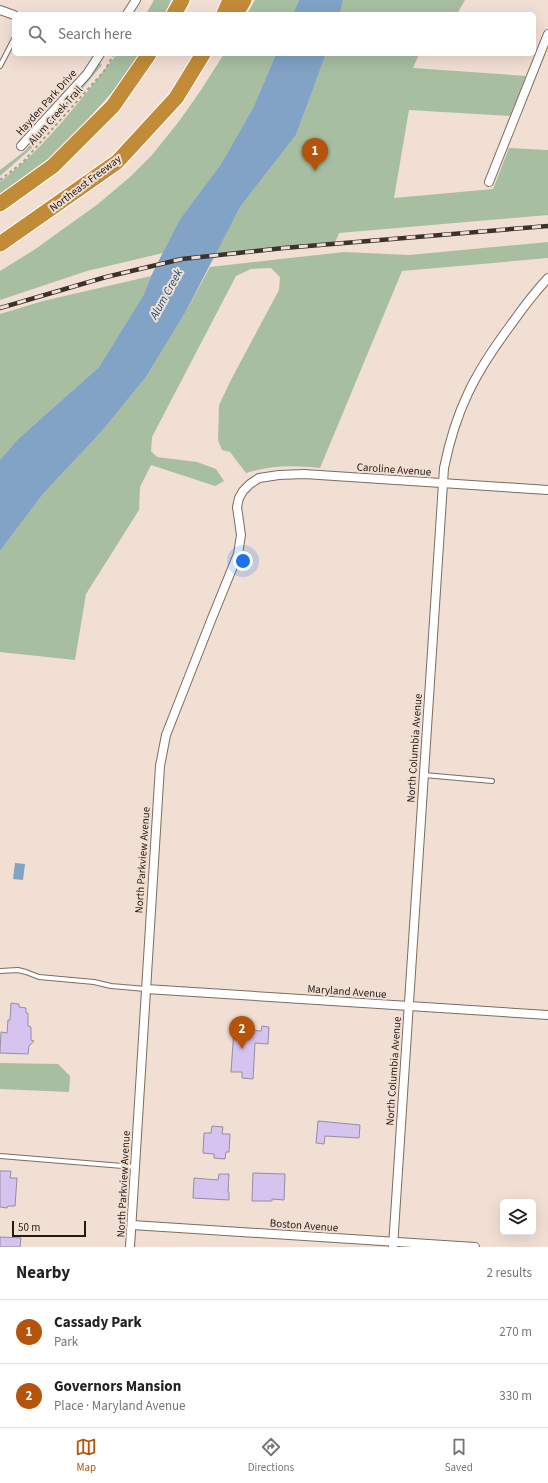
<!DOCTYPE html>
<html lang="en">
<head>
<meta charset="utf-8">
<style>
  :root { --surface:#fff; --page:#f6f6f6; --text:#222; --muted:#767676; --line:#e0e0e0; --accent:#b45309 }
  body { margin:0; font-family:"Source Sans 3",sans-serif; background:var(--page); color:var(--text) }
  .controls { position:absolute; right:12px; bottom:12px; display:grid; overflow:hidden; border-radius:6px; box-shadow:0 4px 16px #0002 }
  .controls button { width:36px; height:36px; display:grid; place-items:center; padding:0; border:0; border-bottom:1px solid var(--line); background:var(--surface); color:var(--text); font:20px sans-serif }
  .scale { position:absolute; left:12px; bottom:10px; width:74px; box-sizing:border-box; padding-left:4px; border:2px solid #201915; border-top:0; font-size:11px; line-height:14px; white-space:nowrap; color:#201915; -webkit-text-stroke:3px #f1dfd4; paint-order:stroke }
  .you { position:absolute; left:243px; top:561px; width:14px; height:14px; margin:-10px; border:3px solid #fff; border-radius:50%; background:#1a73e8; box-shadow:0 0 0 6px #1a73e833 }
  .badge { display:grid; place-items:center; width:26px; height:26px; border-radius:50%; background:var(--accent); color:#fff; font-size:13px; font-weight:700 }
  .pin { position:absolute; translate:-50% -33px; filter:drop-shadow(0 1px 2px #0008) }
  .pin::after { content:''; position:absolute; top:21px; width:14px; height:12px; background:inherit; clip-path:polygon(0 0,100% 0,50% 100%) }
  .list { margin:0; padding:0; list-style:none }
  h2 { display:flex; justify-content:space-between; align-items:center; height:52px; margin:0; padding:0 16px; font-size:17px }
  h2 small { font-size:13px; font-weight:400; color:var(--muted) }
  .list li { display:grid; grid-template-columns:26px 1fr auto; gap:12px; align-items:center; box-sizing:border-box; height:64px; padding:0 16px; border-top:1px solid var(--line) }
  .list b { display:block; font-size:15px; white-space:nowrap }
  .list p { margin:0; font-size:13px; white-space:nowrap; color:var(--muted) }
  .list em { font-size:13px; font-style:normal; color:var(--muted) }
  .icon { flex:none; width:22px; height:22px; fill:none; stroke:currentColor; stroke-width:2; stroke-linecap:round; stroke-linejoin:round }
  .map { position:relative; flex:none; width:548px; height:1247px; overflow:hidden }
  .search { position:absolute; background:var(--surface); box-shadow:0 4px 16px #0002; left:12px; right:12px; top:12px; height:44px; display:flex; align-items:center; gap:10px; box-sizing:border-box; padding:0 14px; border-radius:6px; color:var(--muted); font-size:15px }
  .sheet { height:180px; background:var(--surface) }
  nav { display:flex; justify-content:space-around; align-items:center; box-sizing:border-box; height:56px; border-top:1px solid var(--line); background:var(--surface); font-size:11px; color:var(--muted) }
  nav a { display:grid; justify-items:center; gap:2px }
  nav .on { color:var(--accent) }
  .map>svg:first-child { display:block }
  .green { fill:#a7bea1 }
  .water { fill:#80a3c6 }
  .building { fill:#d7c3ef; stroke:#958e9e }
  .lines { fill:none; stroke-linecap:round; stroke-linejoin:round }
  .lane-casing { stroke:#7c6c62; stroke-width:6 }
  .street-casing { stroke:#7c6c62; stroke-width:10 }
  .highway-casing { stroke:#fff; stroke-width:17 }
  .path { stroke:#aa9c93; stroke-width:2; stroke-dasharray:3 3; stroke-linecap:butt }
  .lane { stroke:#fff; stroke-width:4 }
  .street { stroke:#fff; stroke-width:8 }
  .highway { stroke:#c28b38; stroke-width:15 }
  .rail-casing { stroke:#3a322d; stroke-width:4.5 }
  .rail { stroke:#f1dfd4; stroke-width:3; stroke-dasharray:9; stroke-linecap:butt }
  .labels { text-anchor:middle; stroke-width:4; stroke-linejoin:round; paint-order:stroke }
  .street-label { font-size:11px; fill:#201915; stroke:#f1dfd4 }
  .water-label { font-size:12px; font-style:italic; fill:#134876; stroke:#f1dfd4 }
</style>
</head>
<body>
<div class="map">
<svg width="548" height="1247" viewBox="0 0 548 1247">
  <rect width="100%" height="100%" fill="#f1dfd4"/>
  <!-- green -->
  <g class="green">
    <polygon points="154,0 171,0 165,14 146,14"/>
    <polygon points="255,0 299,0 293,14 247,14"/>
    <polygon points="343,0 465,0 457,14 340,14"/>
    <path d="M117 54H141L123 80 75 134 46 162 0 200V182C47 146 81 99 117 54Z"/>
    <polygon points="224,54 276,54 253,108 221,164 180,219 163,253 87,271 0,300 0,271 34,250 98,204 130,177 152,155 180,120 201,90"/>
    <polygon points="326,54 419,54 413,68 526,76 510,116 409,110 394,198 493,189 509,148 548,150 548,215 339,233 334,245 214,255 240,207 296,135"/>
    <polygon points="98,62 102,65 33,147 0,176 0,170 26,150 74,93"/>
    <path d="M548 242V258L402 271 320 468C296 465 270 465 246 473L230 452 222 450 218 440 219 405 232 378 279 290 280 277 271 268 251 269 236 276 152 437 151 451 157 457 197 462 216 469 224 481 215 486 151 465 140 487 139 510 86 594 75 660 0 652V551L43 494 102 431 146 377 185 313 210 267 344 252 409 255Z"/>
    <polygon points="151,276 144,294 99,367 18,439 0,460 0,314 43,301"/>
    <polygon points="0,1063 58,1064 70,1076 69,1092 0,1089"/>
  </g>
  <!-- water -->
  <g class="water">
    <polygon points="299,0 343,0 340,14 293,14"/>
    <polygon points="276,54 326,54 296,135 240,207 185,313 146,377 102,431 43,494 0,551 0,460 18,439 99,367 144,294 151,276 180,219 221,164 253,108"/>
    <polygon points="15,863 25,864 23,880 13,879"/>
  </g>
  <!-- building -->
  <g class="building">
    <polygon points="11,1003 19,1004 19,1007 26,1008 26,1013 28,1013 28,1026 31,1027 31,1040 34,1041 29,1046 28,1054 0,1053 1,1032 7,1033 8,1020 10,1020"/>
    <polygon points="262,1026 269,1027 268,1044 255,1043 253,1079 242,1078 242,1072 231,1072 234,1029 261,1031"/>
    <polygon points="318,1121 360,1125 359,1138 325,1136 324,1144 316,1143"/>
    <polygon points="212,1126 223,1127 222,1134 230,1134 229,1152 226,1152 225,1159 214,1158 214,1154 203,1153 204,1133 211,1133"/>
    <polygon points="0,1171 11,1171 10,1178 17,1178 15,1206 8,1206 7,1208 0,1207"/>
    <polygon points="253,1173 285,1174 284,1200 272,1199 272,1201 252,1201"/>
    <polygon points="219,1174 229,1174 228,1192 229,1192 229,1200 193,1198 194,1178 218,1180"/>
    <polygon points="0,1237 21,1238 20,1247 0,1247"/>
  </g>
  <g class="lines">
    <defs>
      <g id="lane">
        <polyline points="0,66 14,39"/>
        <polyline points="424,775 492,781"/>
        <polyline points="0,971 18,970 26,972 39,977 94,982 111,986 146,989"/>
        <polyline points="0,1156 135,1167"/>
      </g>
      <g id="street">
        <polyline points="0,10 14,15"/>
        <polyline points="127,14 136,0"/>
        <polyline points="21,146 87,74 100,54"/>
        <polyline points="489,182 548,34"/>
        <polyline points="146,989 548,1015"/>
        <polyline points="132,1225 475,1247"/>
        <polyline points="130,1247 160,766 166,735 212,618 238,554 241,535 237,507 239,498 243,491 250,484 259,478 279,475 304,474 548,490"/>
        <path d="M393 1247 444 468C456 409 475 373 510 326 522 309 534 293 548 278"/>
      </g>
      <g id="highway">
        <polyline points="174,14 182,0"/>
        <polyline points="224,14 230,0"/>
        <polyline points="236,14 244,0"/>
        <polyline points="0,204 53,166 113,106 149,54"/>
        <polyline points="0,244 117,162 176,98 203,54"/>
      </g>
    </defs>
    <!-- lane casing -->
    <use href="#lane" class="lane-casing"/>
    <!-- street casing -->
    <use href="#street" class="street-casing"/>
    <!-- highway casing -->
    <use href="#highway" class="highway-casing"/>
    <!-- path -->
    <polyline class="path" points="0,180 22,163 105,70 114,54"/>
    <!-- lane -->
    <use href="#lane" class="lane"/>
    <!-- street -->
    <use href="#street" class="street"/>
    <!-- highway -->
    <use href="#highway" class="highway"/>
    <defs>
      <polyline id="rail" points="0,308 106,277 182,259 284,248 548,226"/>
    </defs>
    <!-- rail casing -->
    <use href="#rail" class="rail-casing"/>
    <!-- rail -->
    <use href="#rail" class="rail"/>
  </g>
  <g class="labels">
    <!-- street labels -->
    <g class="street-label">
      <text transform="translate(46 102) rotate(-48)" y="4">Hayden Park Drive</text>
      <text transform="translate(55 115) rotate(-48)" y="4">Alum Creek Trail</text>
      <text transform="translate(85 183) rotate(-37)" y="4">Northeast Freeway</text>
      <text transform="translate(394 469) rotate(4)" y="4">Caroline Avenue</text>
      <text transform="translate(414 748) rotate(-86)" y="4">North Columbia Avenue</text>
      <text transform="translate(142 860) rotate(-86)" y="4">North Parkview Avenue</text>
      <text transform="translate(347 991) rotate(4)" y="4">Maryland Avenue</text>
      <text transform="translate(393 1071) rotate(-86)" y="4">North Columbia Avenue</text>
      <text transform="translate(123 1184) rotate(-87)" y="4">North Parkview Avenue</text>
      <text transform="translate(304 1225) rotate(4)" y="4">Boston Avenue</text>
    </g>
    <!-- water labels -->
    <g class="water-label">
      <text transform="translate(166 294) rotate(-61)" y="4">Alum Creek</text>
    </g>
  </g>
</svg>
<div class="controls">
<button><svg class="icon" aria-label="layers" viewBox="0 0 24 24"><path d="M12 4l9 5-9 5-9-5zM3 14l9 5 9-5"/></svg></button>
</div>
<div class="scale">50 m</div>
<div class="you"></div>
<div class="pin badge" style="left:315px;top:171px">1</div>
<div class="pin badge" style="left:242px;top:1049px">2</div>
<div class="search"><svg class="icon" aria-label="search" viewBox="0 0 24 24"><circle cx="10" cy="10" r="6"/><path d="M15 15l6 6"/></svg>Search here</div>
</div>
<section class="sheet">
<h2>Nearby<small>2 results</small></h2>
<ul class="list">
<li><span class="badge">1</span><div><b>Cassady Park</b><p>Park</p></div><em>270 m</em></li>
<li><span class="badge">2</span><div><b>Governors Mansion</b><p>Place · Maryland Avenue</p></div><em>330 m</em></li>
</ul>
</section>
<nav>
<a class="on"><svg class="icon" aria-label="map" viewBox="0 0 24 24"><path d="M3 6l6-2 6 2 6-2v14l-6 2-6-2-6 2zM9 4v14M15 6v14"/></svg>Map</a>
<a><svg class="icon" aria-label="directions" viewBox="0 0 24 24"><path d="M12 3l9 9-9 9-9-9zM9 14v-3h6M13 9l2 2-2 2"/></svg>Directions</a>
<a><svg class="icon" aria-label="saved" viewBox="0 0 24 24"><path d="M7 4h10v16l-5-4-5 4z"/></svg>Saved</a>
</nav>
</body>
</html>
